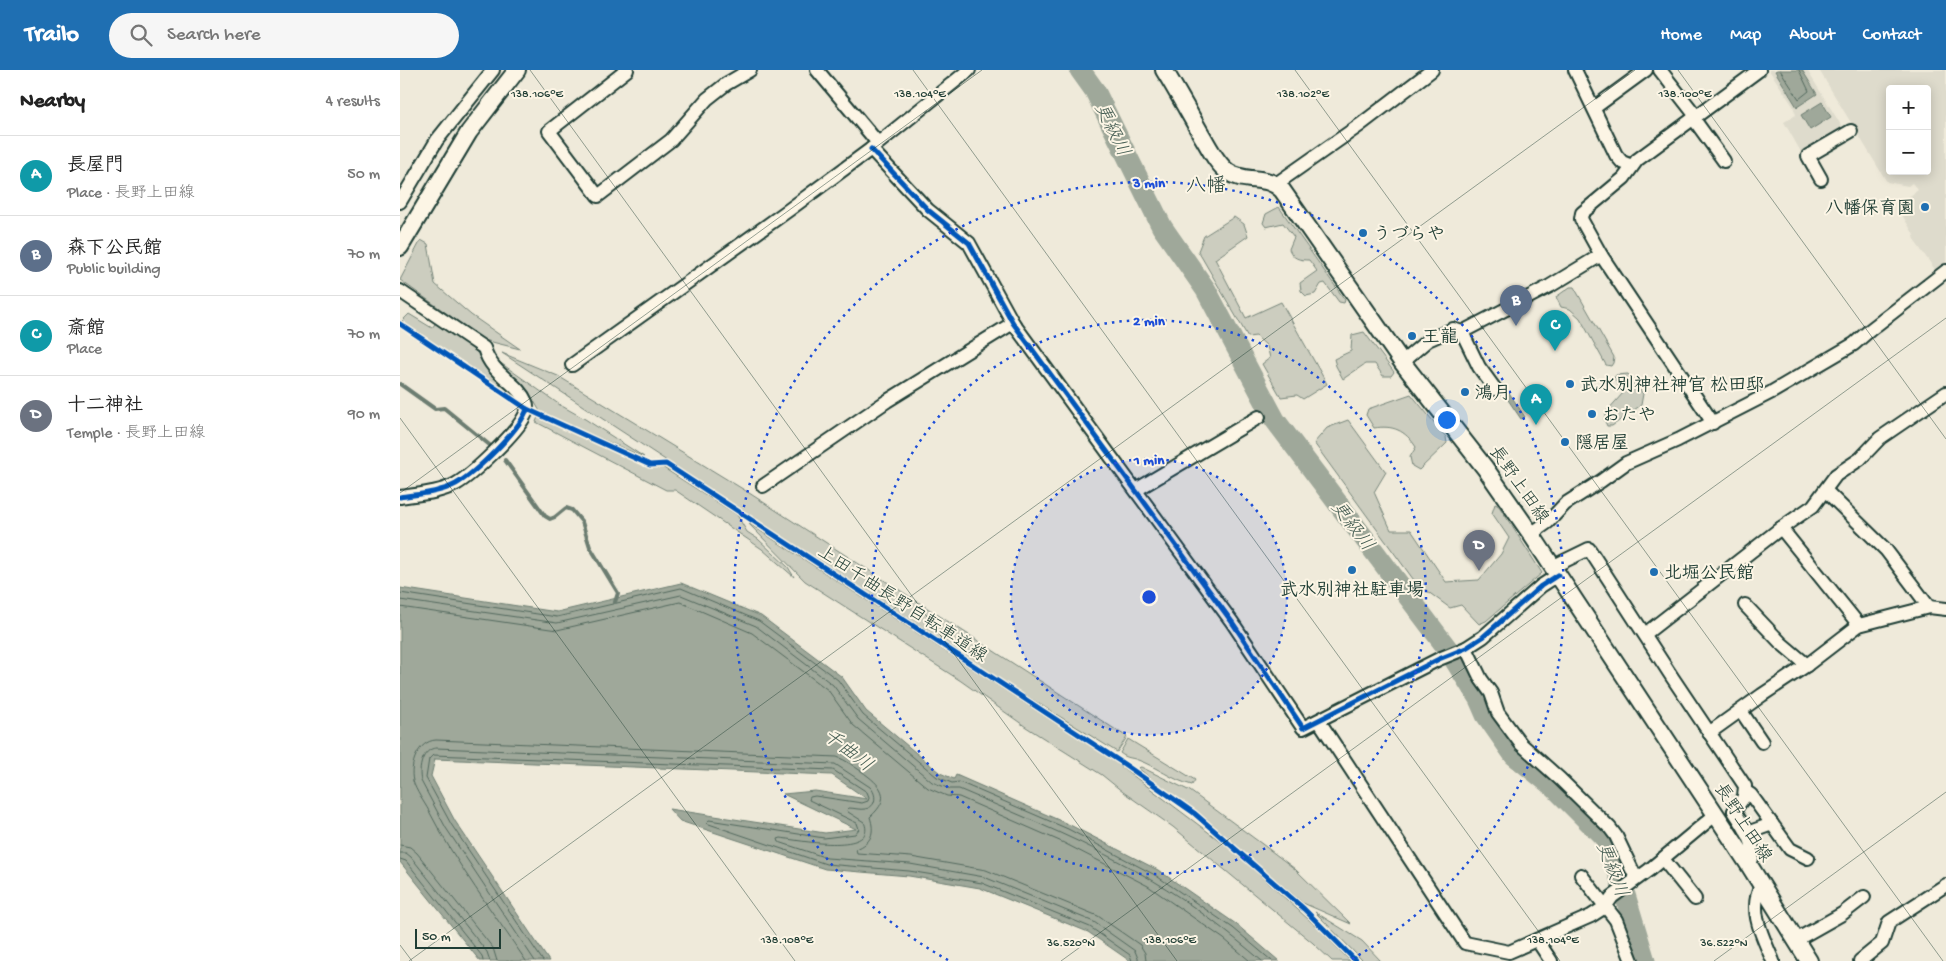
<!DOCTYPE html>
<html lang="en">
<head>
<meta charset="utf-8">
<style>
  :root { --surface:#fff; --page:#f6f6f6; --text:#222; --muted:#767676; --line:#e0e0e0; --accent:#1f6fb2 }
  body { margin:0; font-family:"Gochi Hand","Klee One",sans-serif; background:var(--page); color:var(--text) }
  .controls { position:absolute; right:15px; top:15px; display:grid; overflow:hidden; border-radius:5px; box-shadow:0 2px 12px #0003 }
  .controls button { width:45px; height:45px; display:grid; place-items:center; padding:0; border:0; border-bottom:1px solid var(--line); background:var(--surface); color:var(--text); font:25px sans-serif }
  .scale { position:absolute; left:15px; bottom:12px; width:86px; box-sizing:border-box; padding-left:5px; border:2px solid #1f3d34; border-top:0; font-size:14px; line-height:18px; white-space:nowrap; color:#1f3d34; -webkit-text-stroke:4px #fcf5e5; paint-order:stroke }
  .you { position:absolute; left:1046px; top:349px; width:18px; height:18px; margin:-12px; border:4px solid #fff; border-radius:50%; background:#1a73e8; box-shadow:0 0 0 8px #1a73e833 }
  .badge { display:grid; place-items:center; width:32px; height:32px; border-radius:50%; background:var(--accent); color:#fff; font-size:16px; font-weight:700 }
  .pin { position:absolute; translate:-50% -41px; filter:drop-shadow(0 1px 2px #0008) }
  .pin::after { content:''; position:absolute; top:26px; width:18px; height:15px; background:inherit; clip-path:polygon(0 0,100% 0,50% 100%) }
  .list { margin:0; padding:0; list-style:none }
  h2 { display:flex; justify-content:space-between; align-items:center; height:65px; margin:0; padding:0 20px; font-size:21px }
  h2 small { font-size:16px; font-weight:400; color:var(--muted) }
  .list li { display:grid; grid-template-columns:32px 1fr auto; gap:15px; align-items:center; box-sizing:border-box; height:80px; padding:0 20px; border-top:1px solid var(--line) }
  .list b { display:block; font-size:19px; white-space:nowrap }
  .list p { margin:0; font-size:16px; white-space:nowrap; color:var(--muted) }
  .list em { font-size:16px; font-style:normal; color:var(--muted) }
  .icon { flex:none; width:28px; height:28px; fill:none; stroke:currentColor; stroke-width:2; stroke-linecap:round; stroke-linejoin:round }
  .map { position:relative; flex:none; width:1546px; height:891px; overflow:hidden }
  header { display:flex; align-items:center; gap:30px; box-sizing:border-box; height:70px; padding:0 25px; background:var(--accent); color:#fff }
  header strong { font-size:24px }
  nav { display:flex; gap:28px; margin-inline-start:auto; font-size:18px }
  .search { width:350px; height:45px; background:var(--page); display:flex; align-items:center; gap:12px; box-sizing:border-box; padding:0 18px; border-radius:28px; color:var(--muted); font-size:19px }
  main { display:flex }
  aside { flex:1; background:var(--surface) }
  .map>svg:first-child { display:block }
  .built { fill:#dedbcc; fill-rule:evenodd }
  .green { fill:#cccdbf; stroke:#76857a }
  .water { fill:#9fa89a; stroke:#6c7d71 }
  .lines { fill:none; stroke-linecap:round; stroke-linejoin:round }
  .shore { stroke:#52685d; stroke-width:1 }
  .stream { stroke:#6c7d71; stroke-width:4 }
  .river { stroke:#9fa89a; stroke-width:21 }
  .minor-casing { stroke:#1f3d34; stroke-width:16 }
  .major-casing { stroke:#1f3d34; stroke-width:20 }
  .minor { stroke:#fcf5e5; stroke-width:12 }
  .major { stroke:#fcf5e5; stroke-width:16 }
  .cycleway-casing { stroke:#fcf5e5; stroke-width:8 }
  .cycleway { stroke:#0057b8; stroke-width:5 }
  .ticks { fill:none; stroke:#1f3d34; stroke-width:1; stroke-opacity:0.45 }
  .ring { fill:none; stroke:#1d4ed8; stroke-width:2.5; stroke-dasharray:2.5 5 }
  .poi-dot { fill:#1f6fb2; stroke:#fcf5e5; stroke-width:2 }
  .labels { text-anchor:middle; stroke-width:4; stroke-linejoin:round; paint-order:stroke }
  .poi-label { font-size:18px; font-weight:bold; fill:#1f3d34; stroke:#fcf5e5; text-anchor:start }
  .street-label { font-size:18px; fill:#1f3d34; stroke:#fcf5e5 }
  .water-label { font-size:19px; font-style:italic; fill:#455d53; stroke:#fcf5e5 }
  .quarter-label { font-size:20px; fill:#1f3d34; stroke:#fcf5e5 }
  .ticks-label { font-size:12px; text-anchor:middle; fill:#1f3d34; stroke:#fcf5e5; stroke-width:4; stroke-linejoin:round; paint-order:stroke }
  .centre { fill:#1d4ed8; stroke:#fcf5e5; stroke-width:2.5 }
  .ring-label { font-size:15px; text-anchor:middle; font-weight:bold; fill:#1d4ed8; stroke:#fcf5e5; stroke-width:4; stroke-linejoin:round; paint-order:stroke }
</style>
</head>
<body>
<header>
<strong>Trailo</strong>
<div class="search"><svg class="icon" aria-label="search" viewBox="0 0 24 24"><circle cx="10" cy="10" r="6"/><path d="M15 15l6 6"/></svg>Search here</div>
<nav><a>Home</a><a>Map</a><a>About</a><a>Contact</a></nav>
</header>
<main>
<aside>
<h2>Nearby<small>4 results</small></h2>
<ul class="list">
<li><span class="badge" style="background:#0f9aa8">A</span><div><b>長屋門</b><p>Place · 長野上田線</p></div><em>50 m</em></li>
<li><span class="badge" style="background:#5c6f8a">B</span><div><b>森下公民館</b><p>Public building</p></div><em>70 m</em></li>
<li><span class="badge" style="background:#0f9aa8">C</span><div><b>斎館</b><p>Place</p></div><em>70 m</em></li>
<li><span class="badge" style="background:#6b7280">D</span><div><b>十二神社</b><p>Temple · 長野上田線</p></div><em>90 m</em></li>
</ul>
</aside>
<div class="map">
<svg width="1546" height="891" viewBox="0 0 1546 891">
  <rect width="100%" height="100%" fill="#efeada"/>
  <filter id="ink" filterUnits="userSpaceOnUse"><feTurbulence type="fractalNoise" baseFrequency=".02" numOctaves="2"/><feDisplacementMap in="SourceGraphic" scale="10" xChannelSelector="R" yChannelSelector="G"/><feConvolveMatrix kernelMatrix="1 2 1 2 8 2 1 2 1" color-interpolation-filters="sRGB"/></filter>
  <g filter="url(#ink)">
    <!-- built -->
    <g class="built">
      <polygon points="1369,0 1407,0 1444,60 1401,82 1384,52 1396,45 1393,36"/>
      <path d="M1419 0H1546V194L1538 201H1536L1516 173 1513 163 1502 145 1506 129 1518 120 1512 113 1508 116 1487 112ZM1490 19H1527V101H1490Z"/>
    </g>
    <!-- green -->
    <g class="green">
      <path d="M879 137 945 230 944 233 939 232 925 213 921 214 915 224 906 226 901 221 900 213 917 201 909 190C899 190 893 189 889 179L894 167 883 153 866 157 863 153 866 144Z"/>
      <polygon points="834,147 844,154 848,166 815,189 846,248 881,232 927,314 903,329 897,325 881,327 862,294 870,288 867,276 856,266 848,267 798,181 804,166"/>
      <polygon points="21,170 28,174 35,214 71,245 120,279 84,270 0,210"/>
      <polygon points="1170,217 1174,217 1214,287 1213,293 1211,296 1206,295 1180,248 1170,239 1161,237 1156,227"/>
      <path d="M9 244 32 258 37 251C68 275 99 297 119 331L1 252Z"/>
      <polygon points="964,262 994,302 991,306 983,306 975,294 965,294 943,309 936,296 934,289 951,281 952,265"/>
      <polygon points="102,283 158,306 346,421 727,667 717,682 609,615"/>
      <polygon points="95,289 160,335 185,349 244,387 141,343 128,321 101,299"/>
      <polygon points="1228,304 1243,324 1241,335 1212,356 1207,356 1204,349 1207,341 1223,323 1214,308 1216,305"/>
      <path d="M1011 324 1046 367 1047 373 1019 400 1012 396 1010 387 1016 377C1005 360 993 355 974 358L966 345 968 339Z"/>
      <polygon points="138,347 251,398 262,397 337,445 347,462 358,469 388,497 394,507 362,479 275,420 266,420 136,352"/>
      <polygon points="948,350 986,402 974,422 991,460 1011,460 1046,512 1079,510 1101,484 1109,468 1092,443 1095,434 1099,436 1142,503 1086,551 1079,554 1061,535 1050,538 1016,513 914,373 927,358"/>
      <polygon points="348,453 715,692 832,780 919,859 950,891 932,891 913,873 773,757 723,722 702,705 626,657 561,611 405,511"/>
      <path d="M728 669 795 710 792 715C772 710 757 697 738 690 730 687 728 689 720 683Z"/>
      <polygon points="741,697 790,721 862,774 895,799 951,854 903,833 840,779 738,698"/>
      <polygon points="915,842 962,871 981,891 963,891"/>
    </g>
    <!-- water -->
    <g class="water">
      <polygon points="1377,0 1402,0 1417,24 1397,37 1375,1"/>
      <polygon points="1422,32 1431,47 1410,60 1401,45"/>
      <polygon points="1104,315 1125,347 1121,349 1100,318"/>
      <polygon points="281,513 361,546 442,607 466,641 540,703 554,709 556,705 670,755 758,800 836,854 879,891 730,891 688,862 580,818 509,806 425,799 280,751 269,739 425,763 456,759 383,724 415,721 467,729 432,705 35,689 31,706 55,751 149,891 80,891 0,792 0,518 157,542"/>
    </g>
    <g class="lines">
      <!-- shore -->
      <g class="shore">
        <polyline points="1380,0 1399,29 1409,21 1399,0"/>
        <polyline points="0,523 157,547 281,518 359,551 438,610 463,645 537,707 552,713 559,712 668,759 755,805 833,858 872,891"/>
        <path d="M0 530 157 553 281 525 356 556 433 615 458 649 532 712 550 719H559C624 747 691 774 752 810 791 833 828 862 862 891"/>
        <polyline points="0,537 157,560 280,532 352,563 428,620 453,655 528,718 547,726 559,727 662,772 748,816 824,869 850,891"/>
        <polyline points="0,775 10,777 17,783 93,878 97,891"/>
        <polyline points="0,783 6,783 11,787 87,882 90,891"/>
        <polyline points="0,789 6,791 82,886 83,891"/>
        <path d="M126 891C93 842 56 794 29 741 24 732 16 721 13 711 9 695 18 671 36 670L437 687C446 690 453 696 461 701 481 715 493 727 470 747 475 762 472 773 456 779L457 783 511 787 586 800 698 846 740 875 745 883 746 891"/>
        <path d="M135 891 46 758 21 711C18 699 22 679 36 678L435 694 470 717C477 724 477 737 465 739 460 740 454 738 449 738L447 740 448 742 464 752C479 786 395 770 381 768L378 769 379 772 427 788 510 794 584 807 694 852 735 881 739 891"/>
        <polyline points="143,891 51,754 26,708 29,689 33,685 433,700 467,722 469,727 468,731 462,733 415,726 410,727 409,730 457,753 459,759 455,764 424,768 309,750 306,753 426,794 509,801 582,813 690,857 730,885 732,891"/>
      </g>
      <!-- stream -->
      <g class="stream">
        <polyline points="0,314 35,339 44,338 92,377"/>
        <polyline points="105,390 145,446 150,449 155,447 166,438 172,440 182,452 190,477 218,523 215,532"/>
      </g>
      <!-- river -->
      <polyline class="river" points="680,0 695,21 762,157 806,220 875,350 1047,578 1079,629 1086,645 1114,685 1155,718 1204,767 1212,782 1245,891"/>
      <defs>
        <g id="minor">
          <polyline points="227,0 149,61 198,126 271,70 307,29 326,14 350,0"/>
          <polyline points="417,0 478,73"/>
          <polyline points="1175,0 1216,85 1222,92 1232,96"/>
          <polyline points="1260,0 1296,46"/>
          <polyline points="1194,38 1246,0"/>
          <polyline points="1293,48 1324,91"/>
          <polyline points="471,79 528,140 569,173 613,253 832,552 903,658 1039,589 1066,578 1083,567 1141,516 1158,505"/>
          <polyline points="1421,109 1408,86 1451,61"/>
          <polyline points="876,114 960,55 1032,0"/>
          <polyline points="0,132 37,70 93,0"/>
          <polyline points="1201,185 1313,353"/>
          <path d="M0 221 84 278C92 306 118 312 126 332 128 336 127 342 124 347 116 363 72 405 56 414 39 423 19 424 0 427"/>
          <polyline points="1062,262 1079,297 1095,319"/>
          <polyline points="1002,292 1028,270 1053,259 1062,262 1150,216 1201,185 1181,149 1182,143 1224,108 1237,90 1359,0"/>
          <polyline points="172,295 390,139 471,79 569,0"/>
          <polyline points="363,416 487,331 613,253"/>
          <polyline points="736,420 859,347"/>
          <polyline points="1426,421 1486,480 1529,537"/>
          <polyline points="1381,458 1459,555"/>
          <polyline points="1131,464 1148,452 1165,434 1201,411 1226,393 1278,370 1372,322 1454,274 1470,260 1546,201"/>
          <path d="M1152 497 1189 479 1272 607 1345 716 1344 727 1334 741C1343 756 1361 778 1349 795"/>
          <polyline points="1345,535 1381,573 1407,595"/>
          <polyline points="1245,564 1381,458 1413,436 1436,405 1460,389 1480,368 1546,323"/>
          <polyline points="1066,578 1081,609 1091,623 1098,643 1121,674 1160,709 1210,758 1216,766 1236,808"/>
          <polyline points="1341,641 1362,672"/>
          <polyline points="919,651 1065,873 1109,882 1191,846 1205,837 1212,827 1249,800 1315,745"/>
          <polyline points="1309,663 1362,625 1407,595 1459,555 1529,537 1546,539"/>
          <polyline points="1345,721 1351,725 1390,779 1408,788"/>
          <polyline points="1347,763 1372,754"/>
          <polyline points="1263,789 1295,829"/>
          <polyline points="1181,805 1216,850 1232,891"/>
          <path d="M1361 816C1348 841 1363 867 1373 891"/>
          <polyline points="1137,870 1151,891"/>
          <polyline points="1396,870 1442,844 1464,827"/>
          <polyline points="1460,891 1482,873 1489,852 1546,815"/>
        </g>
        <g id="major">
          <path d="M764 0C777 21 789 43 801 64 809 77 816 93 828 102 845 114 867 104 882 120L1002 292 1085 398 1131 464 1349 795 1409 891"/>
          <polyline points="0,177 69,62 117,0"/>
        </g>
      </defs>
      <!-- minor casing -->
      <use href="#minor" class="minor-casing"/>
      <!-- major casing -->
      <use href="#major" class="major-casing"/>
      <!-- minor -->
      <use href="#minor" class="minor"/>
      <!-- major -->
      <use href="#major" class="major"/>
      <defs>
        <g id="cycleway">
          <polyline points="471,79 528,140 569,173 613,253 832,552 903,658 1039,589 1066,578 1083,567 1141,516 1158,505"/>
          <polyline points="0,254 127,339 250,395 266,394 724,694 794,743 904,839 956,891"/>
          <path d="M0 427C19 424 39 423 56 414 75 403 120 360 127 339"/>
        </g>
      </defs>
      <!-- cycleway casing -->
      <use href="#cycleway" class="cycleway-casing"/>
      <!-- cycleway -->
      <use href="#cycleway" class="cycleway"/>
    </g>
  </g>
  <!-- ticks -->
  <path class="ticks" d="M130 0 777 891M513 0 1160 891M895 0 1543 891M1278 0 1546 369M0 348 395 891M0 423 582 0M0 875 12 891M9 891 1235 0M661 891 1546 248M1314 891 1546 722"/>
  <!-- distance rings -->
  <circle cx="749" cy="527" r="138" fill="#1d4ed8" fill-opacity=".12"/>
  <g class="ring">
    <circle cx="749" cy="527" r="138"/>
    <circle cx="749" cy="527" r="277"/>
    <path d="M548 890A415 415 0 1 1 950 890"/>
  </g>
  <!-- markers -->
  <g class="poi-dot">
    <circle cx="1525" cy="137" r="5"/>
    <circle cx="963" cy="163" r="5"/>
    <circle cx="1012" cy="266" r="5"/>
    <circle cx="1170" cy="314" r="5"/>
    <circle cx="1065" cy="322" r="5"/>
    <circle cx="1192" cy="344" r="5"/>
    <circle cx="1165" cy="372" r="5"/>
    <circle cx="952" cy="500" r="5"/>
    <circle cx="1254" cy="502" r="5"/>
  </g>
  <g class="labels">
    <!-- poi labels -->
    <g class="poi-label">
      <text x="1515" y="143" text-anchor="end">八幡保育園</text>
      <text x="973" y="169">うづらや</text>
      <text x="1022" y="272">王龍</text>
      <text x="1180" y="320">武水別神社神官 松田邸</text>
      <text x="1075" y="328">鴻月</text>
      <text x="1202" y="350">おたや</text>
      <text x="1175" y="378">隠居屋</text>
      <text x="1264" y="508">北堀公民館</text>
      <text x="952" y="525" text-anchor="middle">武水別神社駐車場</text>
    </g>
    <!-- street labels -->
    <g class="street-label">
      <text transform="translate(1120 414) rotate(55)" y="6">長野上田線</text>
      <text transform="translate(503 533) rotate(33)" y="6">上田千曲長野自転車道線</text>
      <text transform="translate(1344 752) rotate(57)" y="6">長野上田線</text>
    </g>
    <!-- water labels -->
    <g class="water-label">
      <text transform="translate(714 59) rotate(64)" y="7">更級川</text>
      <text transform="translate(954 455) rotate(53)" y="7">更級川</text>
      <text transform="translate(449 679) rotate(38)" y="7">千曲川</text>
      <text transform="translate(1214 799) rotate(69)" y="7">更級川</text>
    </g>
    <!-- quarter labels -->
    <g class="quarter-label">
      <text x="806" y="121">八幡</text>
    </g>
  </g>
  <g class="ticks-label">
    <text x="137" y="27">138.106°E</text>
    <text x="520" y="27">138.104°E</text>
    <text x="903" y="27">138.102°E</text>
    <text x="1285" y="27">138.100°E</text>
    <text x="387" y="873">138.108°E</text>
    <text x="770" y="873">138.106°E</text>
    <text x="1153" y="873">138.104°E</text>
    <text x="671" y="876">36.520°N</text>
    <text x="1324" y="876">36.522°N</text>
  </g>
  <circle cx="749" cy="527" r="8" class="centre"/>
  <g class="ring-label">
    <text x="749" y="117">3 min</text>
    <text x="749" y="255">2 min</text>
    <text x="749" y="394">1 min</text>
  </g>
</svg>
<div class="controls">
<button>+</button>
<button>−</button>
</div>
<div class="scale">50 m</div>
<div class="you"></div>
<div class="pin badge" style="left:1136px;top:355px;background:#0f9aa8">A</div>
<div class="pin badge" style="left:1116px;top:256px;background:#5c6f8a">B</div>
<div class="pin badge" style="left:1155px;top:281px;background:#0f9aa8">C</div>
<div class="pin badge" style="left:1079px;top:501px;background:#6b7280">D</div>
</div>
</main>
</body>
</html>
